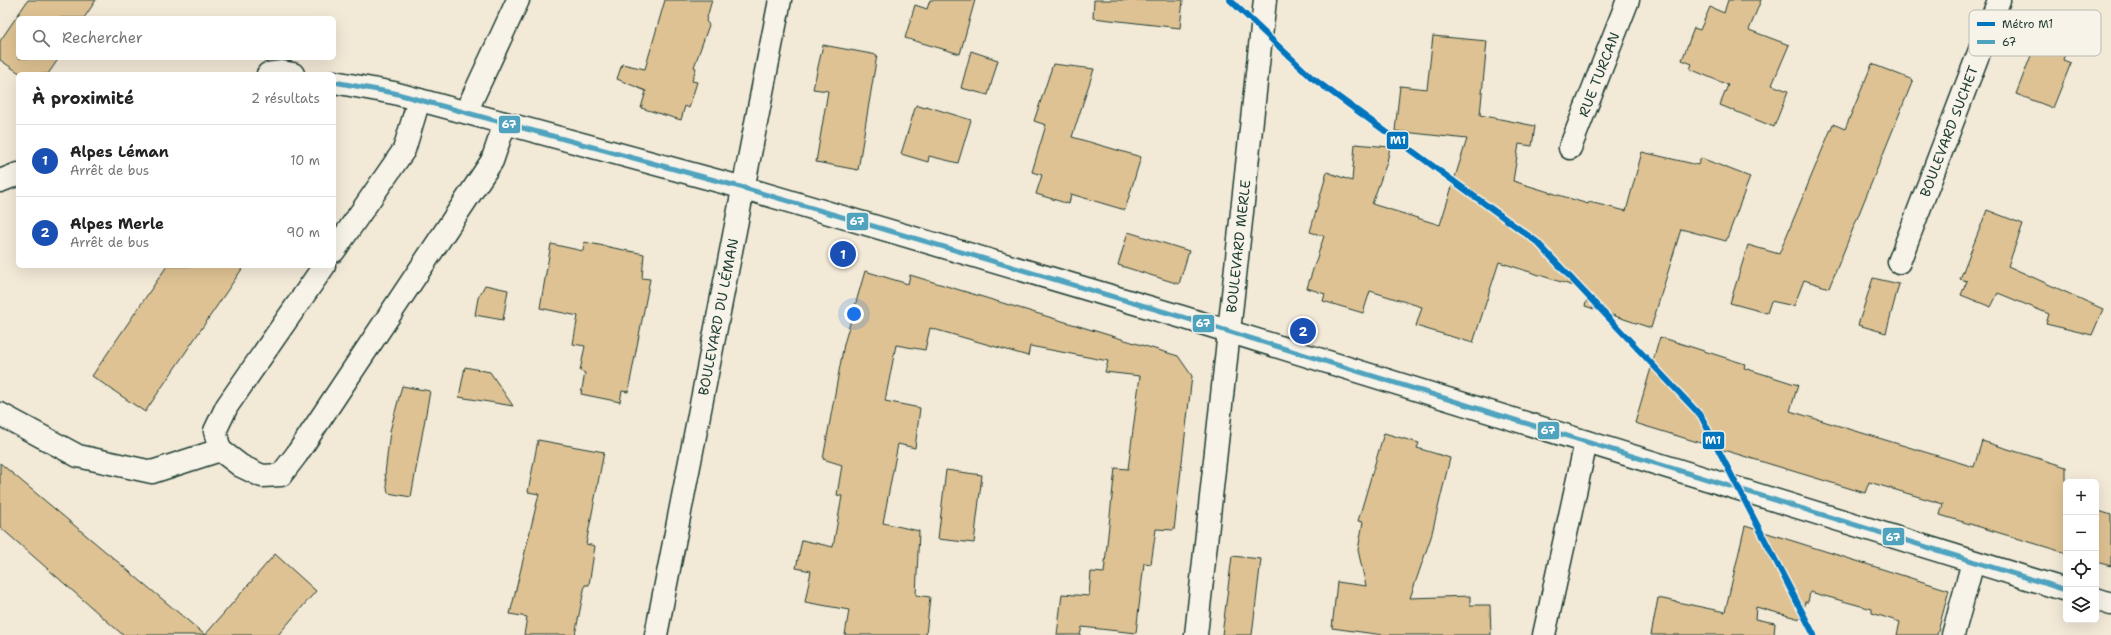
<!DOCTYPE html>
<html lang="fr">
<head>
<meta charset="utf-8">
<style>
  :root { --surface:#fff; --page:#f2f2f2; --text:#222; --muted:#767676; --line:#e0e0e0; --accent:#111827 }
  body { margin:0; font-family:"Shantell Sans",sans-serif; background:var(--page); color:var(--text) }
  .controls { position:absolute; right:12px; bottom:12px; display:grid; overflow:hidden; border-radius:6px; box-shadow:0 4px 16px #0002 }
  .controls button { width:36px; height:36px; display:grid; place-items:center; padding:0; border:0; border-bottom:1px solid var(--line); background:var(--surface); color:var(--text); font:20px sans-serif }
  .you { position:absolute; left:854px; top:314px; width:14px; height:14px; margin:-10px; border:3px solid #fff; border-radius:50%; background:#1a73e8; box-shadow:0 0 0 6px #1a73e833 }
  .badge { display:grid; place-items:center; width:26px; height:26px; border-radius:50%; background:var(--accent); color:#fff; font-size:13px; font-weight:700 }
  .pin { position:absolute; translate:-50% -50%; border:2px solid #fff; box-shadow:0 1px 4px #0006 }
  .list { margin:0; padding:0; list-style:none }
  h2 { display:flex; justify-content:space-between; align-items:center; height:52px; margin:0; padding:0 16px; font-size:17px }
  h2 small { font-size:13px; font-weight:400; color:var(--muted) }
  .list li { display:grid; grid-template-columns:26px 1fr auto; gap:12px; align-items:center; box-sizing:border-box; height:72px; padding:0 16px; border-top:1px solid var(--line) }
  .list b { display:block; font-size:15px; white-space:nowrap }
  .list p { margin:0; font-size:13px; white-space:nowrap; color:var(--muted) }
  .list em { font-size:13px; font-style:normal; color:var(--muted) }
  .icon { flex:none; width:22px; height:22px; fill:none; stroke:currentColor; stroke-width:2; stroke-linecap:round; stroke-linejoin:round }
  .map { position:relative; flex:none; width:2111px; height:635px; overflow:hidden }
  .search { position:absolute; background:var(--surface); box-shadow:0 4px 16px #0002; left:16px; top:16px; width:320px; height:44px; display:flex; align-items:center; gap:10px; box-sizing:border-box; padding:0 14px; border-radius:6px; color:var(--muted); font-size:15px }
  .panel { position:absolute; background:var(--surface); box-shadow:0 4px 16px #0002; left:16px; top:72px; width:320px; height:196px; border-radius:6px }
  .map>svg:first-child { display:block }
  .building { fill:#dec293; stroke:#1f3d34 }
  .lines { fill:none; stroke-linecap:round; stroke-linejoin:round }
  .minor-casing { stroke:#1f3d34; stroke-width:25 }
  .minor { stroke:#f7f3e8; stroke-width:22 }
  .bus-1-casing { stroke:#f7f3e8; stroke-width:8 }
  .bus-1 { stroke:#4fa3bf; stroke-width:5 }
  .metro-1-casing { stroke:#f7f3e8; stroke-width:9 }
  .metro-1 { stroke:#0075be; stroke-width:6 }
  .labels { text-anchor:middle; stroke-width:3; stroke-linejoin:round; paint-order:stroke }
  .street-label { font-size:14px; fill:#1f3d34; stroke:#f7f3e8 }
  .key { fill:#f7f3e8; stroke:#b6bcb2; stroke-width:1 }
  .key-label { font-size:11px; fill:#1f3d34 }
  .line-badge { stroke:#f7f3e8; stroke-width:1.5 }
  .badge-label { font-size:11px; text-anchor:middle; font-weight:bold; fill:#fff }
</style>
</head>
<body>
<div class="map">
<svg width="2111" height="635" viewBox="0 0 2111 635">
  <rect width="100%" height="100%" fill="#f2e9d7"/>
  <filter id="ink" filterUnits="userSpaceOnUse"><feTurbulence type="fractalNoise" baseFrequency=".025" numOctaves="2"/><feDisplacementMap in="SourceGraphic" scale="8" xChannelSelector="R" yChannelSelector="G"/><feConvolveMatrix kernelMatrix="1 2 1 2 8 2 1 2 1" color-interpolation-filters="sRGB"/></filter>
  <g filter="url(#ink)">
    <!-- building -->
    <g class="building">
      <polygon points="28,0 96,0 84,18 18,18 18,58 59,58 48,74 21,74 0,60 0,41"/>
      <polygon points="665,0 712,0 706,21 709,25 694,67 696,68 692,81 697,82 689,108 685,106 681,120 641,108 646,91 617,79 622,64 645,69"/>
      <polygon points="930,0 975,0 960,54 905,38 915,5 927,9"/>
      <polygon points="1094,0 1183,0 1180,28 1093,18"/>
      <polygon points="1728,0 1761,0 1749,30 1789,45 1772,85 1788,91 1774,127 1720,105 1728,85 1690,69 1692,64 1682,60 1694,28 1700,30 1710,7 1724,13"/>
      <polygon points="1433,36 1487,41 1480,115 1535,126 1532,146 1519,144 1513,181 1588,204 1589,202 1626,211 1642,152 1698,165 1701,158 1750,177 1726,241 1681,229 1651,328 1585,306 1589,291 1499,262 1473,343 1416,326 1422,307 1370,291 1363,313 1323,301 1325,294 1307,288 1324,236 1310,232 1327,172 1352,181 1355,144 1390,147 1387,162 1372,204 1440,225 1467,139 1395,131 1400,86 1427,89"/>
      <polygon points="2041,38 2067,48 2063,60 2071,63 2053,108 2016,94 2032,53 2035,55"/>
      <polygon points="823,45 877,55 858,170 816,162 828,91 813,89"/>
      <polygon points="971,51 998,60 988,95 961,88"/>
      <polygon points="1053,64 1094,69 1072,137 1141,157 1125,210 1071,194 1069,204 1036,194 1042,175 1032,172 1046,125 1034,121"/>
      <polygon points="1872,64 1913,80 1829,288 1804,280 1794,306 1771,301 1767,313 1730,303 1748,245 1779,254 1833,124 1845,129"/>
      <polygon points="916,105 925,108 926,106 971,120 958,163 929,156 928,162 901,154"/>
      <polygon points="1987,210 2023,224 2008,266 2103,309 2092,335 2046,324 2049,314 1998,293 1991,307 1961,295 1967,281 1960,279"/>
      <polygon points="1128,232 1189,251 1179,284 1118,265"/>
      <polygon points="584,242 644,254 642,278 650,279 628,392 622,391 620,402 581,394 585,373 580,371 585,346 573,344 578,316 540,308 551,244 583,251"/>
      <polygon points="167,266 244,266 145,412 92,376"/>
      <polygon points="865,271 908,284 910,275 1178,356 1192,376 1174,530 1156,529 1151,564 1144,563 1136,633 1082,627 1080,635 1057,635 1062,594 1089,596 1091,572 1104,573 1115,468 1128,469 1140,376 1105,372 1108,361 1030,346 1028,356 930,328 925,350 896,345 885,401 920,408 915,448 898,444 883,523 919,531 916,595 930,597 926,635 845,635 849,610 805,602 811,571 796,568 802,540 833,547 842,496 837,495 842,465 823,459 844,344"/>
      <polygon points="1873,278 1899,284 1886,333 1858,325"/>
      <polygon points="485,285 508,290 503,320 475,315 478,298"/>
      <polygon points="1660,337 1745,364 1744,368 1798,385 1790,411 1974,467 1982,441 2066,467 2066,553 1940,515 1943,504 1869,482 1865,493 1635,423"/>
      <polygon points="465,367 490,372 513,406 459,397"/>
      <polygon points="402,386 430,391 411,497 388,493 385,474 390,431"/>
      <polygon points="1384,433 1419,443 1417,448 1450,458 1431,537 1410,598 1470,596 1470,605 1490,605 1491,635 1383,635 1332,628 1337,582 1366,586 1358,550 1363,522 1358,521"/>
      <polygon points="538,440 604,452 586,544 595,546 589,585 585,585 575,635 524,635 527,617 510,614 539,494 528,492"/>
      <polygon points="0,463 205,635 123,635 0,527"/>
      <polygon points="946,470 982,475 974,543 938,539"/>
      <polygon points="2096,510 2111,515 2111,566 2096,562"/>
      <polygon points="1745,526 1949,590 1937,635 1897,635 1900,622 1872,613 1872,609 1810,592 1808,602 1805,602 1800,619 1756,607 1755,619 1775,623 1774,635 1651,635 1658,598 1725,612"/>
      <polygon points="275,554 316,591 278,635 205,635"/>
      <polygon points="1232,556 1261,559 1252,635 1222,635"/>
    </g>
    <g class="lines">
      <defs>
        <g id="minor">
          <polyline points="268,74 282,72 293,74"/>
          <polyline points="334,82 394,93 744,188 1182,317 2066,590"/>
          <polyline points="466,112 518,0"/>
          <path id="s1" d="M1570 148 1628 0"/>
          <polyline points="0,181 18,174"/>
          <polyline points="334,251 404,150 419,100"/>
          <path id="s2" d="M1899 262 1999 0"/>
          <polyline points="324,266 227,406 215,431 220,450 241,466 262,476 281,475 297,454 492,161 505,123"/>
          <polyline points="0,414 78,456 152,472 220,450"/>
          <polyline points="2096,599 2111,604"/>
          <path id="s3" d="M656 635 780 0"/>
          <path id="s4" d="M1196 635 1265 0"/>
          <polyline points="1544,635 1586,442"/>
          <polyline points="1953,635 1973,562"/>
        </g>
      </defs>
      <!-- minor casing -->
      <use href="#minor" class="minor-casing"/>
      <!-- minor -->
      <use href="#minor" class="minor"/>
      <defs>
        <polyline id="bus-1" points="334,82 394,93 744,188 1182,317 2066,590"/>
      </defs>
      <!-- bus-1 casing -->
      <use href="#bus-1" class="bus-1-casing"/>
      <!-- bus-1 -->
      <use href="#bus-1" class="bus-1"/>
      <defs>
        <polyline id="metro-1" points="1230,0 1311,77 1537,242 1701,416 1814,635"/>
      </defs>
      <!-- metro-1 casing -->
      <use href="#metro-1" class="metro-1-casing"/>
      <!-- metro-1 -->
      <use href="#metro-1" class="metro-1"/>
    </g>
  </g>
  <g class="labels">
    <!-- street labels -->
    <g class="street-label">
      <text dy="5" stroke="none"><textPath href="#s1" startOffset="79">RUE TURCAN</textPath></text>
      <text dy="5" stroke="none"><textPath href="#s2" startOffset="140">BOULEVARD SUCHET</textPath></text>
      <text dy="5" stroke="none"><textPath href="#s4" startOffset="391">BOULEVARD MERLE</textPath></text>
      <text dy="5" stroke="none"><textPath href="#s3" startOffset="324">BOULEVARD DU LÉMAN</textPath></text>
    </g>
  </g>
  <!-- legend -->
  <rect x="1969" y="10" width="132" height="46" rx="6" class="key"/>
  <rect x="1977" y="22" width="18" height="4" fill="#0075be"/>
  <rect x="1977" y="40" width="18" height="4" fill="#4fa3bf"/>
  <g class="key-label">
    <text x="2002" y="28">Métro M1</text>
    <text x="2002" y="46">67</text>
  </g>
  <g class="line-badge">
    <rect x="498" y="115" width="23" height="19" rx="4" fill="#4fa3bf"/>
    <rect x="1386" y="131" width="23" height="19" rx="4" fill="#0075be"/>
    <rect x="846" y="212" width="23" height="19" rx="4" fill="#4fa3bf"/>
    <rect x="1192" y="314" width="23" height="19" rx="4" fill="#4fa3bf"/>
    <rect x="1537" y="421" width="23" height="19" rx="4" fill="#4fa3bf"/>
    <rect x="1702" y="431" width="23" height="19" rx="4" fill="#0075be"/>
    <rect x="1882" y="527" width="23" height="19" rx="4" fill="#4fa3bf"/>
  </g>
  <g class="badge-label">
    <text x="509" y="128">67</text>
    <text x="1398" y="144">M1</text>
    <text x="857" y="225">67</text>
    <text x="1203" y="327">67</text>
    <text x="1548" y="434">67</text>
    <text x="1713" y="444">M1</text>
    <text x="1893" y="541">67</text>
  </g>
</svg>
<div class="controls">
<button>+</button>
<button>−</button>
<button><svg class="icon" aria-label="locate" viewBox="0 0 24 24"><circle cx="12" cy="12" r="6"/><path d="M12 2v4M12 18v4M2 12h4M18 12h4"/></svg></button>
<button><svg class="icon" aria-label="layers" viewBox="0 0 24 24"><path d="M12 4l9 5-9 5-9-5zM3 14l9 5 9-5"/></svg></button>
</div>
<div class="you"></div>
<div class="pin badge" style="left:843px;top:254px;background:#1a4fb4">1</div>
<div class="pin badge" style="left:1303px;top:331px;background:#1a4fb4">2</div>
<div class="search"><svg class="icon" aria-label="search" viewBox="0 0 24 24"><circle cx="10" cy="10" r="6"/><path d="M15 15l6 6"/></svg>Rechercher</div>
<section class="panel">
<h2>À proximité<small>2 résultats</small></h2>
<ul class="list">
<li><span class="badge" style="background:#1a4fb4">1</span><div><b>Alpes Léman</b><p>Arrêt de bus</p></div><em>10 m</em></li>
<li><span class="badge" style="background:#1a4fb4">2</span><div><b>Alpes Merle</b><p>Arrêt de bus</p></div><em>90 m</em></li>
</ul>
</section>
</div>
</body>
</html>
